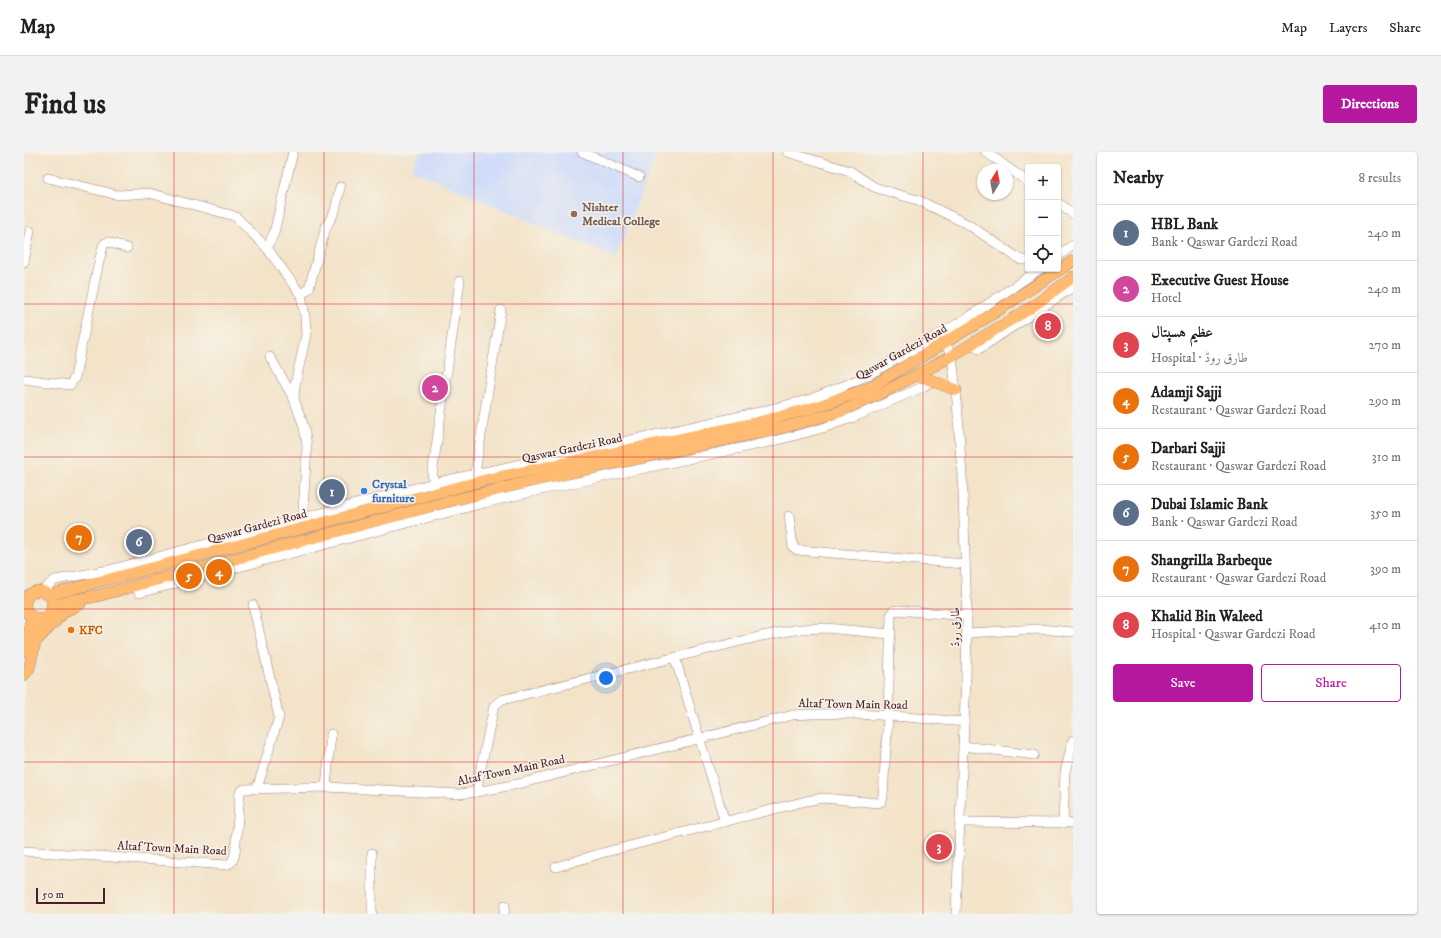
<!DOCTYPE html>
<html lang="en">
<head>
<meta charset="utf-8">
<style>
  :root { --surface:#fff; --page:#f2f2f2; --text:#202124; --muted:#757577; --line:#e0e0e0; --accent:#b5179e }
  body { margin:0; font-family:"IM FELL DW Pica",Amiri,serif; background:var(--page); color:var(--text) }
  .controls { position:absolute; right:12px; top:12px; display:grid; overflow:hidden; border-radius:4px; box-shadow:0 1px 3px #0004 }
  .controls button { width:36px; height:36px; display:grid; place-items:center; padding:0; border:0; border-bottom:1px solid var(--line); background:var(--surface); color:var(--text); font:20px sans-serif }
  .compass { position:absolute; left:953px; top:12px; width:36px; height:36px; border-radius:50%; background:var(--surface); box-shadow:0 1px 3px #0004; rotate:10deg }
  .scale { position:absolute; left:12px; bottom:10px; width:69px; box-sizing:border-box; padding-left:4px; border:2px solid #4a1f2b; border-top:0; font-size:11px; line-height:14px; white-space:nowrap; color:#4a1f2b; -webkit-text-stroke:3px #f7f3e8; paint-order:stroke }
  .you { position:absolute; left:582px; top:526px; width:14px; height:14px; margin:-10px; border:3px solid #fff; border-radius:50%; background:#1a73e8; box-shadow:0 0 0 6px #1a73e833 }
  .badge { display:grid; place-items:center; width:26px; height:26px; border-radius:50%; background:var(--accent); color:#fff; font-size:13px; font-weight:700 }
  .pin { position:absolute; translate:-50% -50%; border:2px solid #fff; box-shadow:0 1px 4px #0006 }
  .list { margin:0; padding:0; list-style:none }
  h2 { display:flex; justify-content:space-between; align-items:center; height:52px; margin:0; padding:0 16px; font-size:17px }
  h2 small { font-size:13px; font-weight:400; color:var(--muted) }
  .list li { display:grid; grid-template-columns:26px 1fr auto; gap:12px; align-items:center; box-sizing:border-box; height:56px; padding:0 16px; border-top:1px solid var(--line) }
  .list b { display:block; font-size:15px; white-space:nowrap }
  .list p { margin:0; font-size:13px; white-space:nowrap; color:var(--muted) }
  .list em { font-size:13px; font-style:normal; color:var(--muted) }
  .actions { display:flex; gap:8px; padding:12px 16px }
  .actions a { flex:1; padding:9px 0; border:1px solid var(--accent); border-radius:4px; text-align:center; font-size:14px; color:var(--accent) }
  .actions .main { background:var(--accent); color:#fff }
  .icon { flex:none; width:22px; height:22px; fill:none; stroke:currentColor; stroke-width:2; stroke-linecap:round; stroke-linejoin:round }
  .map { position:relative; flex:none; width:1049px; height:762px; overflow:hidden; border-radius:4px }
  header { display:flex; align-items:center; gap:24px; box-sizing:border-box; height:56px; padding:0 20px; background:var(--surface); border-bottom:1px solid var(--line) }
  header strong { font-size:19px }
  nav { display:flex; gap:22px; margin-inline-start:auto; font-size:14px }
  .intro { display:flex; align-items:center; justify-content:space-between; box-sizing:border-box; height:96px; padding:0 24px }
  h1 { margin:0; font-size:28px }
  .button { padding:10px 18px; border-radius:4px; background:var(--accent); color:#fff; font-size:14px; font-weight:700 }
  main { display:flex; gap:24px; padding:0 24px }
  aside { flex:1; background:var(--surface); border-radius:4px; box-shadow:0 1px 3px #0004 }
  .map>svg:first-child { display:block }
  .built { fill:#cedbfa }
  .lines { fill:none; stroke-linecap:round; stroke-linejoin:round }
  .minor-casing { stroke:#9e817a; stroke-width:10 }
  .major-casing { stroke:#9e817a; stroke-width:12 }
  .minor { stroke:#fff; stroke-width:9 }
  .major { stroke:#ffbb71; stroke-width:11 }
  .grid { fill:none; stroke:#d62828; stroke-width:1; stroke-opacity:0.55 }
  .education-dot { fill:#8d6e63; stroke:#f7f3e8; stroke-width:1.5 }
  .shop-dot { fill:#3f7fe0; stroke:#f7f3e8; stroke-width:1.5 }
  .food-dot { fill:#e8710a; stroke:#f7f3e8; stroke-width:1.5 }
  .labels { text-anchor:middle; stroke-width:3; stroke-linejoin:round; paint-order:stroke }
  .education-label { font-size:12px; font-weight:bold; fill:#785e54; stroke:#f7f3e8; text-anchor:start }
  .street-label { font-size:12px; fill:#4a1f2b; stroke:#f7f3e8 }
  .shop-label { font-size:12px; font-weight:bold; fill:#366cbe; stroke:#f7f3e8; text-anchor:start }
  .food-label { font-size:12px; font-weight:bold; fill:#c56008; stroke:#f7f3e8; text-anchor:start }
</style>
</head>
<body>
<header>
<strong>Map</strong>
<nav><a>Map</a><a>Layers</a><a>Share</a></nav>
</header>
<div class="intro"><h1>Find us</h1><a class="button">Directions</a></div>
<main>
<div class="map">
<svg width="1049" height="762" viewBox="0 0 1049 762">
  <rect width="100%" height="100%" fill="#f7f3e8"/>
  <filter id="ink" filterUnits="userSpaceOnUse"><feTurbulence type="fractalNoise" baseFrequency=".025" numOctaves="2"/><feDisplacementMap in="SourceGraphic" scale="8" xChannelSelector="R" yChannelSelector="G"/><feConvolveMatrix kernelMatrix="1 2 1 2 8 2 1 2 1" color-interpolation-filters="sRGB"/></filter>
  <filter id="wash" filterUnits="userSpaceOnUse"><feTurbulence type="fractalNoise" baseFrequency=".012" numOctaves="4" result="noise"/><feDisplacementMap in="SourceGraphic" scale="16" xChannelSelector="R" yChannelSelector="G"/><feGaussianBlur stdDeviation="0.9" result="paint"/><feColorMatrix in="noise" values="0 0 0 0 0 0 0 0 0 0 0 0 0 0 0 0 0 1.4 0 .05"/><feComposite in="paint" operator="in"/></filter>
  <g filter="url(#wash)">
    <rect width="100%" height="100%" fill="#f3e3c9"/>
    <!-- built -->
    <polygon class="built" points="396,0 633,0 592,106 388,18"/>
  </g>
  <g filter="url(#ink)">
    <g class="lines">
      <defs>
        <g id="minor">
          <polyline points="558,0 615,25"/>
          <polyline points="763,0 826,19 850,35 872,42 894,48 945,73 997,108 1004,108"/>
          <polyline points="962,0 1004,30"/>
          <polyline points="24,26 94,43 125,41 207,63 212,65 243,96 277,143 281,164 282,183 271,233 270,247 280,275 283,294 279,359 281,366"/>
          <polyline points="1034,51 1049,62"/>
          <polyline points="243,96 250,81 269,0"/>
          <polyline points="1034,104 1049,93"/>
          <polyline points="0,110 6,79"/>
          <polyline points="277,143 285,136 302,75 311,59 316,35"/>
          <polyline points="921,191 928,204 933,249 939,340 943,464 942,525 932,762"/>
          <polyline points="949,191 955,197 1049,135"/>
          <polyline points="246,205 270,247"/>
          <polyline points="0,227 46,233 51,225 74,114 79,94 81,91 84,90 103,96"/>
          <polyline points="451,321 477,158"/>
          <polyline points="412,336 408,323 436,129"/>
          <polyline points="765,364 769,395 773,398 941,412"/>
          <polyline points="112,433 115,441 460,351 516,338 750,289 799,276 830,265 899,235 903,232 904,227"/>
          <polyline points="18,439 31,428 85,418 410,331 731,261 787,247 817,235 844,223 885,200 945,165 1016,117"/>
          <polyline points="229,453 255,565 233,637"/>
          <polyline points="943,481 1016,477 1049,480"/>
          <polyline points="651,506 701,670"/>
          <polyline points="939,594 1010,603"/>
          <polyline points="302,635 307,582"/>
          <polyline points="452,640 470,554 477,548 738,484 776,477 802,476 866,482"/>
          <polyline points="936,670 1049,671"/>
          <polyline points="1039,671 1041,620 1049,588"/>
          <path d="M0 699 202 713 208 710 211 702 216 640 220 637 302 635 435 642 452 640 494 632 769 563C826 559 883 565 940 570"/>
          <polyline points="532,715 578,701 782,649 799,646 854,651 858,649 859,643 864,564 867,463 869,459 874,458 943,464"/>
          <polyline points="348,762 348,701"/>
          <polyline points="480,762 481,753"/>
        </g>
        <g id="major">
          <polyline points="893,223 932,238"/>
          <circle cx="15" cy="453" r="14"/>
          <polyline points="25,443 465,327 732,271 792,255 845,236 965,164 1049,109"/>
          <polyline points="28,454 46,449 73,444 434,347 513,328 761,275 815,260 864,238 928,204 1005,157 1049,125"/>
          <polyline points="11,490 41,459 56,452"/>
          <polyline points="0,499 8,464"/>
          <polyline points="0,523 5,517 17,466"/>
        </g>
      </defs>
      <!-- minor casing -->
      <use href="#minor" class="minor-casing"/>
      <!-- major casing -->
      <use href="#major" class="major-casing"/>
      <!-- minor -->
      <use href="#minor" class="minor"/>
      <!-- major -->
      <use href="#major" class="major"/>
    </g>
  </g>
  <!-- grid -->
  <path class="grid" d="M150 0V762M300 0V762M450 0V762M599 0V762M749 0V762M899 0V762M0 152H1049M0 305H1049M0 457H1049M0 610H1049"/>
  <!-- markers -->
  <circle class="education-dot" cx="550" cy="62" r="4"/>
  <circle class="shop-dot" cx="340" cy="339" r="4"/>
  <circle class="food-dot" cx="47" cy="478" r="4"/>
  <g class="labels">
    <!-- education labels -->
    <g class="education-label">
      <text x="558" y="59">Nishter<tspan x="558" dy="14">Medical College</tspan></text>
    </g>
    <!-- street labels -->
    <g class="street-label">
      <text transform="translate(877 200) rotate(-29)" y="4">Qaswar Gardezi Road</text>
      <text transform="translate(548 296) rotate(-12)" y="4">Qaswar Gardezi Road</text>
      <text transform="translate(233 374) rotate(-15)" y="4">Qaswar Gardezi Road</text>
      <text transform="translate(931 475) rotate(-90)" y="4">طارق روڈ</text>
      <text transform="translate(829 552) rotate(1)" y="4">Altaf Town Main Road</text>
      <text transform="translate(487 618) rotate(-12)" y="4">Altaf Town Main Road</text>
      <text transform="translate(148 696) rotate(3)" y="4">Altaf Town Main Road</text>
    </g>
    <!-- shop labels -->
    <g class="shop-label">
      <text x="348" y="336">Crystal<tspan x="348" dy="14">furniture</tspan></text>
    </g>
    <!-- food labels -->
    <g class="food-label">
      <text x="55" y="482">KFC</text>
    </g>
  </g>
</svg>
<div class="controls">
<button>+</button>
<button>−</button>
<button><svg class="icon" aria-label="locate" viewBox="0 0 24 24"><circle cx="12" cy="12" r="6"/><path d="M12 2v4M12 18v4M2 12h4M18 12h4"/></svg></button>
</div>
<svg class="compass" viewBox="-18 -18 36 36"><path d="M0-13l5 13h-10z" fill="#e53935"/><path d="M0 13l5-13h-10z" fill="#757577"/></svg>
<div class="scale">50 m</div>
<div class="you"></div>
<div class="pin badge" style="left:308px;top:340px;background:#5c6f8a">1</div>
<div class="pin badge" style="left:411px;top:236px;background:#d1479c">2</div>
<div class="pin badge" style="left:915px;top:695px;background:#e0444e">3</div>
<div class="pin badge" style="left:195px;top:420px;background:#e8710a">4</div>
<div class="pin badge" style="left:165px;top:424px;background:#e8710a">5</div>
<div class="pin badge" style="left:115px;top:390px;background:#5c6f8a">6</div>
<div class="pin badge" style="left:55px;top:386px;background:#e8710a">7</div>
<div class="pin badge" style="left:1024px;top:174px;background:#e0444e">8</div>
</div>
<aside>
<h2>Nearby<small>8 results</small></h2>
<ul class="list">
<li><span class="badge" style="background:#5c6f8a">1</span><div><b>HBL Bank</b><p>Bank · Qaswar Gardezi Road</p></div><em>240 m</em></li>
<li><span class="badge" style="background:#d1479c">2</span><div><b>Executive Guest House</b><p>Hotel</p></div><em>240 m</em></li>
<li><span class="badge" style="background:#e0444e">3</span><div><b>عظیم ہسپتال</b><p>Hospital · طارق روڈ</p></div><em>270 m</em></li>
<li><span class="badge" style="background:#e8710a">4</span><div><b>Adamji Sajji</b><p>Restaurant · Qaswar Gardezi Road</p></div><em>290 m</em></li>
<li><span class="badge" style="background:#e8710a">5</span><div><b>Darbari Sajji</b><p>Restaurant · Qaswar Gardezi Road</p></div><em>310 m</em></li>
<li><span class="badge" style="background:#5c6f8a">6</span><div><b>Dubai Islamic Bank</b><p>Bank · Qaswar Gardezi Road</p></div><em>350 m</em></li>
<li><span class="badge" style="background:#e8710a">7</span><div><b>Shangrilla Barbeque</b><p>Restaurant · Qaswar Gardezi Road</p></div><em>390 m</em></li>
<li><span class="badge" style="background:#e0444e">8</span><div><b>Khalid Bin Waleed</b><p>Hospital · Qaswar Gardezi Road</p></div><em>410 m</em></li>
</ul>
<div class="actions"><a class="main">Save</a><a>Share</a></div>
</aside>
</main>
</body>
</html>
